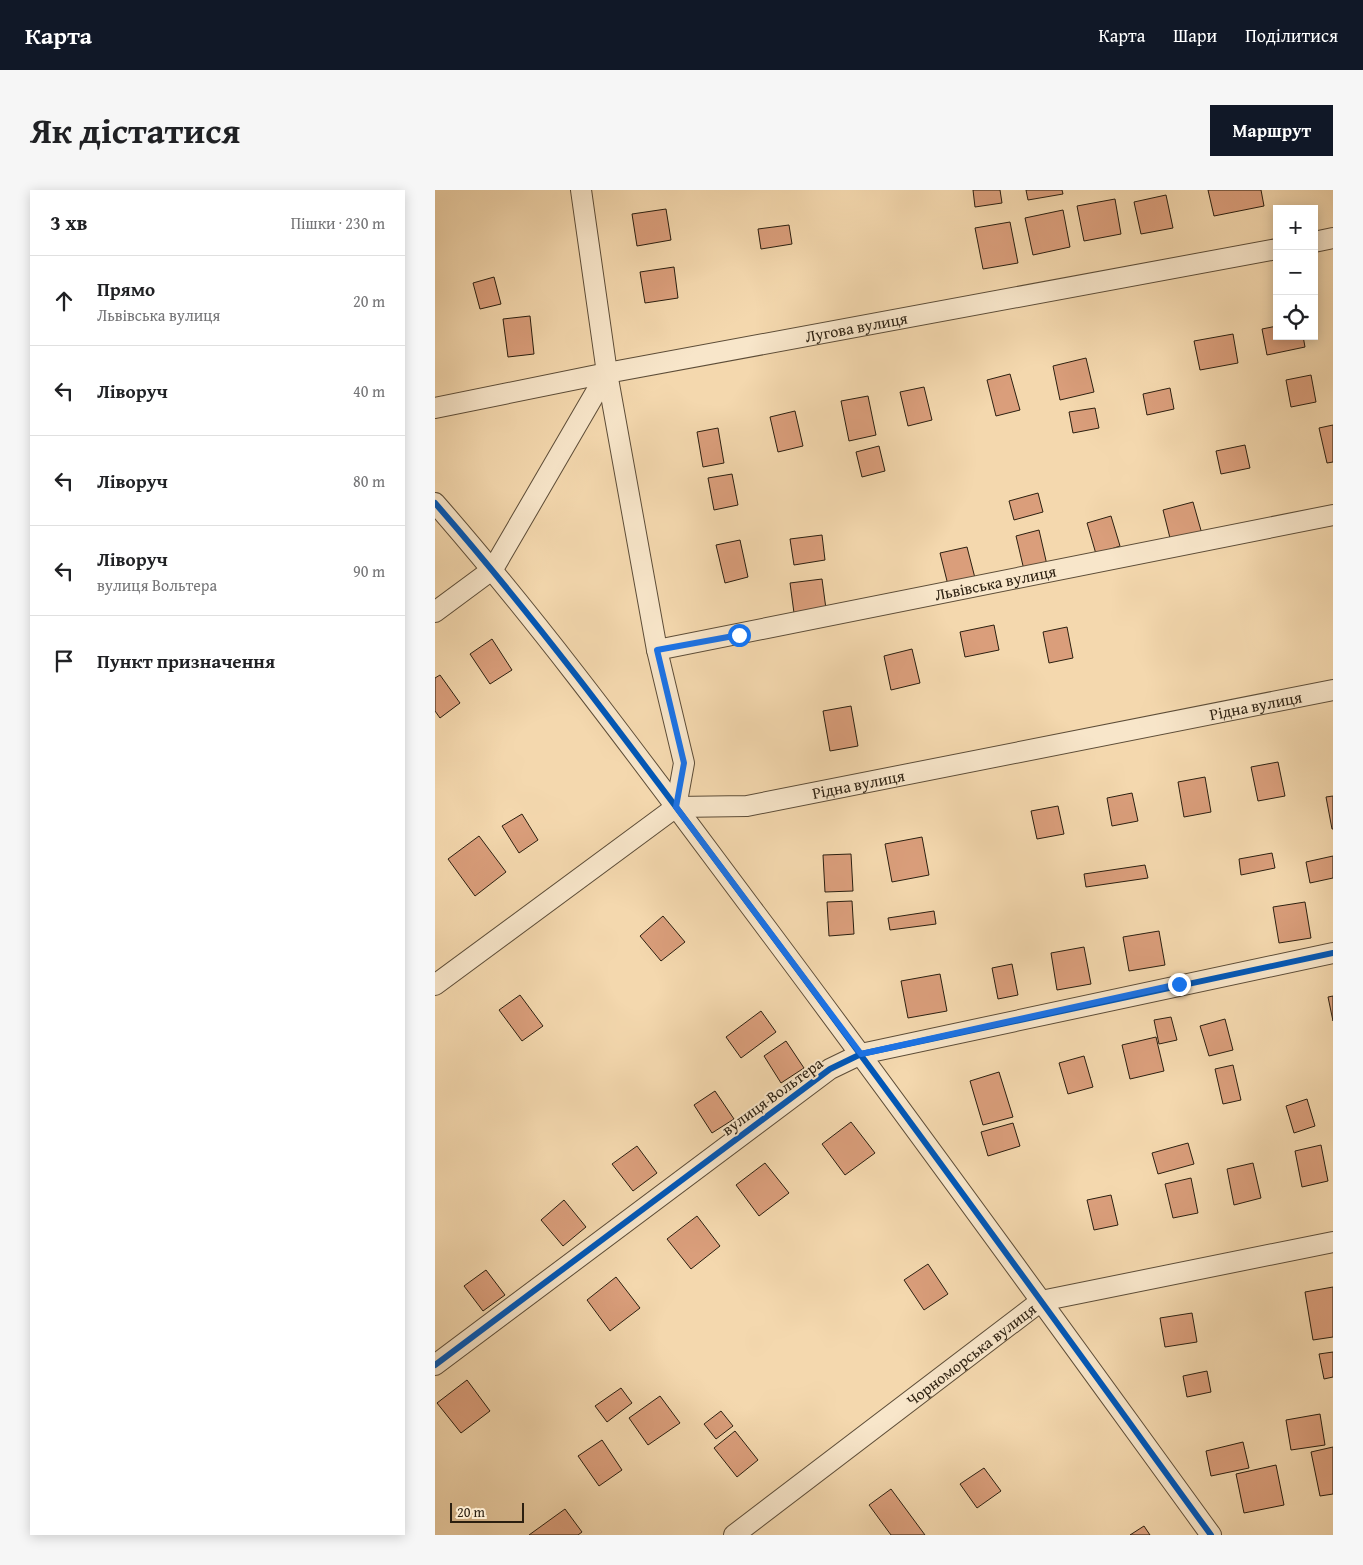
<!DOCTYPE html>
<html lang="uk">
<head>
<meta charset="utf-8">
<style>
  :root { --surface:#fff; --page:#f6f6f6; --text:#202124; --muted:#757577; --line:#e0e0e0; --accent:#111827 }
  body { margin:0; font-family:"Gentium Book Plus",serif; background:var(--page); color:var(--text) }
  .controls { position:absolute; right:15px; top:15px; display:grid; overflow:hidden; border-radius:0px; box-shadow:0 2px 12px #0003 }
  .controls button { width:45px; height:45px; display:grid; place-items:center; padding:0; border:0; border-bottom:1px solid var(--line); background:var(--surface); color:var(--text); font:25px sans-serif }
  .scale { position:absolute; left:15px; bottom:12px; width:74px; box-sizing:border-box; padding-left:5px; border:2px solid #2b1f10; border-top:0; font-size:14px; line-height:18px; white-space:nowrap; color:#2b1f10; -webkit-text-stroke:4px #f8e6ca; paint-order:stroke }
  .stop { position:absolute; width:15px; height:15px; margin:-11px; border:4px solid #1a73e8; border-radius:50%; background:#fff }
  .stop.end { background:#1a73e8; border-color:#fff; box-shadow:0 1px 5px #0008 }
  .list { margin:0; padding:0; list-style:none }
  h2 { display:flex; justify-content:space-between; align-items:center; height:65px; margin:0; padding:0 20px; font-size:21px }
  h2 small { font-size:16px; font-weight:400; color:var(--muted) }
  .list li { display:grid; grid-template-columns:32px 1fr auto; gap:15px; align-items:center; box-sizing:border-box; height:90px; padding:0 20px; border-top:1px solid var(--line) }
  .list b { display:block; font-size:19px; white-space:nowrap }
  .list p { margin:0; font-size:16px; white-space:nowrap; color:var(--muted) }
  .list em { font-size:16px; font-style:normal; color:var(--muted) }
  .icon { flex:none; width:28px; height:28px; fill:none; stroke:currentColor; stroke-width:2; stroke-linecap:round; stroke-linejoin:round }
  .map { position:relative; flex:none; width:898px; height:1345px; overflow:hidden; border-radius:0px }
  header { display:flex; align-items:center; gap:30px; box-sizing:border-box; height:70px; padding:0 25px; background:var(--accent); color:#fff }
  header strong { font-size:24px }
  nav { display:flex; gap:28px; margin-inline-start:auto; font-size:18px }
  .intro { display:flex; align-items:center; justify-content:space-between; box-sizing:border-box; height:120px; padding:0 30px }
  h1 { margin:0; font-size:35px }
  .button { padding:12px 22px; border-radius:0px; background:var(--accent); color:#fff; font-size:18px; font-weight:700 }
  main { display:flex; gap:30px; padding:0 30px }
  aside { flex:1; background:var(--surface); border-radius:0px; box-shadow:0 2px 12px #0003 }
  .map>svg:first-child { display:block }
  .building { fill:#da9e7b; stroke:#2b1f10 }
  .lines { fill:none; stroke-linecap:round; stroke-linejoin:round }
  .minor-casing { stroke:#5d4d38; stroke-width:22 }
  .minor { stroke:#f8e6ca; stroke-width:20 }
  .cycleway-casing { stroke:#f8e6ca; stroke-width:9 }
  .cycleway { stroke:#0057b8; stroke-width:6 }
  .route { stroke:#1a73e8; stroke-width:6 }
  .labels { text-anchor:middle; stroke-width:4; stroke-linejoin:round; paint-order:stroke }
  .street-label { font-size:16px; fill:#2b1f10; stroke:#f8e6ca }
</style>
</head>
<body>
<header>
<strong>Карта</strong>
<nav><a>Карта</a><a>Шари</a><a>Поділитися</a></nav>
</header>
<div class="intro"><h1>Як дістатися</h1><a class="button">Маршрут</a></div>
<main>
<aside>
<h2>3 хв<small>Пішки · 230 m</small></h2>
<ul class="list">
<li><svg class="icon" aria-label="ahead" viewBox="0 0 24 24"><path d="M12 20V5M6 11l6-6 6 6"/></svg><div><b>Прямо</b><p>Львівська вулиця</p></div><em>20 m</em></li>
<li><svg class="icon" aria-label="left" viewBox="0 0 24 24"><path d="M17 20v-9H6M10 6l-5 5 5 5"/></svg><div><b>Ліворуч</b></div><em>40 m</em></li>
<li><svg class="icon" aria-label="left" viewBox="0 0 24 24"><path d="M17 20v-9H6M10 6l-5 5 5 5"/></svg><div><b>Ліворуч</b></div><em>80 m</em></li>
<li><svg class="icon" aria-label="left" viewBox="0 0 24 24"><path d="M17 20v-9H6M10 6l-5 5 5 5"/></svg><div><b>Ліворуч</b><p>вулиця Вольтера</p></div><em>90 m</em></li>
<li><svg class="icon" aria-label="arrive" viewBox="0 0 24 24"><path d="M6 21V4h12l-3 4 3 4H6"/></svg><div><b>Пункт призначення</b></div></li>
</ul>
</aside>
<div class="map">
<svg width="898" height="1345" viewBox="0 0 898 1345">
  <rect width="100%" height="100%" fill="#f4d8ae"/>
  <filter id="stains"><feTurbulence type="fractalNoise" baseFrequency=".004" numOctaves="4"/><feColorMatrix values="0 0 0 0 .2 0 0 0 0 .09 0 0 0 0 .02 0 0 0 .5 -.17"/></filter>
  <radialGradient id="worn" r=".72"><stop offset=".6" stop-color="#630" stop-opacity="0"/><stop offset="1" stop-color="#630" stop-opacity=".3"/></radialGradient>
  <!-- building -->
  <g class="building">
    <polygon points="538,0 565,0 567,13 540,17"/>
    <polygon points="591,0 627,0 628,4 593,10"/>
    <polygon points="773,0 826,0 829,16 779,26"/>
    <polygon points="731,5 738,38 706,44 699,12"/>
    <polygon points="680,9 686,44 649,51 642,16"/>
    <polygon points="231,19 236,50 202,56 197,24"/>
    <polygon points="628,20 635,57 598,65 590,28"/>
    <polygon points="575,32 583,73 548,79 540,38"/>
    <polygon points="354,35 357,54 326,59 323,39"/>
    <polygon points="239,77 243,108 210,113 205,82"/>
    <polygon points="59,87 66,114 45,119 38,93"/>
    <polygon points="95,126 99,164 73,167 68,129"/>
    <polygon points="842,136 842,146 868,146 870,157 832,165 827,139"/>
    <polygon points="798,144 803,173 765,180 759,151"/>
    <polygon points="651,168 659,202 625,210 618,176"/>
    <polygon points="575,184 585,220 561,226 552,190"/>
    <polygon points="876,185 881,212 856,217 851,190"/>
    <polygon points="489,197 497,230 473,236 465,202"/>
    <polygon points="735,198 739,219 712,225 708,204"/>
    <polygon points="433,206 441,245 414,251 406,211"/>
    <polygon points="660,218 664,238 638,243 634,222"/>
    <polygon points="360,221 368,256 343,262 335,227"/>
    <polygon points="898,235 898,272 892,273 884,238"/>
    <polygon points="283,238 289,273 268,277 262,242"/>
    <polygon points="810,255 815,278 786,284 781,261"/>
    <polygon points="444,256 450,281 427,287 421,262"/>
    <polygon points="297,284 303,315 279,320 273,288"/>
    <polygon points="603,303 608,322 579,330 574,311"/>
    <polygon points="758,312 767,344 736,352 728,320"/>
    <polygon points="676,326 685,356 661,364 652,333"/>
    <polygon points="604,340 612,375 589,380 581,346"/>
    <polygon points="387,345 390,370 359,375 355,349"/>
    <polygon points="305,350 313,387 290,393 281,355"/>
    <polygon points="532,357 540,388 513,395 505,363"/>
    <polygon points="387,389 391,419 359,423 355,393"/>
    <polygon points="559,435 564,460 530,467 525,442"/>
    <polygon points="632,437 638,468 614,473 608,442"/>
    <polygon points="57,449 77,480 55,494 35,464"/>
    <polygon points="477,459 485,493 456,500 449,466"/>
    <polygon points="5,485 25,513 5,528 0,521 0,488"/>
    <polygon points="416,516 423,556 395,561 388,521"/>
    <polygon points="843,572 850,606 823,611 816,577"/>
    <polygon points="770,587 776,622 749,627 743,592"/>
    <polygon points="697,603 703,631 677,636 672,608"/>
    <polygon points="898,606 898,639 897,639 891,607"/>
    <polygon points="623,616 629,644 602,649 596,621"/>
    <polygon points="87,624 103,650 84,663 67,636"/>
    <polygon points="44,646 71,682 40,706 13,669"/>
    <polygon points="487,647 494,685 457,692 450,654"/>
    <polygon points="837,663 840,678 806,685 804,669"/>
    <polygon points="416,664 418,701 390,702 388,665"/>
    <polygon points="898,666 898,688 875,693 871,672"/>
    <polygon points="710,675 713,688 651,697 649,684"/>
    <polygon points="417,711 419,744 394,746 392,712"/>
    <polygon points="870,712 876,748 844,753 838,717"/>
    <polygon points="499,721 501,734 455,740 453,728"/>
    <polygon points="228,726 250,752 226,771 205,746"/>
    <polygon points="724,741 730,775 694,781 688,747"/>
    <polygon points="649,757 656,794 622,800 616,763"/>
    <polygon points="577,774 583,805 563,809 557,778"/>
    <polygon points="505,784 512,821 473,828 466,791"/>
    <polygon points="85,805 108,836 87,851 64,820"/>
    <polygon points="898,806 898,831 893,807"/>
    <polygon points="326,821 341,842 306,868 291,847"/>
    <polygon points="736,827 742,850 724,854 719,830"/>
    <polygon points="790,829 798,860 774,866 765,836"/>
    <polygon points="721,847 729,881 695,889 687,855"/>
    <polygon points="351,851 369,878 346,893 329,866"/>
    <polygon points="649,866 658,897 633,904 624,873"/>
    <polygon points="798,875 806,910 788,914 780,879"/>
    <polygon points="564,882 578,927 548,935 535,891"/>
    <polygon points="280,901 299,929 277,943 259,915"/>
    <polygon points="872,909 880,936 859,943 851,916"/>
    <polygon points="416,932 440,963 410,985 387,954"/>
    <polygon points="578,933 585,956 553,966 546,942"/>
    <polygon points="753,953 759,974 723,984 717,963"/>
    <polygon points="886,955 893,991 867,997 860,961"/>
    <polygon points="202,956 222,983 198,1001 177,974"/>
    <polygon points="330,973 354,1003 324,1026 301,995"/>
    <polygon points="818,973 826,1008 799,1015 792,979"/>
    <polygon points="756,988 763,1023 738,1028 730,994"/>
    <polygon points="676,1005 683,1035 659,1040 652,1010"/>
    <polygon points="129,1010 151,1037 128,1056 106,1030"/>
    <polygon points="262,1026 285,1056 256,1079 232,1049"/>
    <polygon points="493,1074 513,1104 489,1120 469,1090"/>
    <polygon points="51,1080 70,1105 48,1121 29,1096"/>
    <polygon points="181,1087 205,1118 175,1141 152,1110"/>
    <polygon points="898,1097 898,1147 878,1150 870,1102"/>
    <polygon points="757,1123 762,1152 730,1157 725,1128"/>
    <polygon points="898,1162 898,1187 889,1189 884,1164"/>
    <polygon points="772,1181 776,1202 752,1207 748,1186"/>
    <polygon points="32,1190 55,1221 26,1243 2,1213"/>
    <polygon points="186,1198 197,1213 172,1232 160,1216"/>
    <polygon points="225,1206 245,1233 213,1255 194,1228"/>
    <polygon points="286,1221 298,1236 281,1249 269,1234"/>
    <polygon points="885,1224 890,1255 856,1260 851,1230"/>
    <polygon points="300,1241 323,1270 302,1287 279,1258"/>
    <polygon points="167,1250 187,1280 164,1296 143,1266"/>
    <polygon points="808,1252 814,1278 776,1286 771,1261"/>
    <polygon points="898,1257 898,1304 885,1306 876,1262"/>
    <polygon points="841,1275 849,1315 809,1323 801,1284"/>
    <polygon points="549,1278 566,1301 542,1318 525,1294"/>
    <polygon points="456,1299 490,1345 456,1345 434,1315"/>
    <polygon points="130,1319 147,1342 143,1345 94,1345"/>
    <polygon points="709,1336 715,1345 695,1345"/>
  </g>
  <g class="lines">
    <defs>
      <g id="minor">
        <polyline points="146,0 172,183 222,460 249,573 241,617"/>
        <polyline points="879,52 898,48"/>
        <path id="s1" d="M0 218 172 183 842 59"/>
        <path d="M0 313C111 440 211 577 312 712 469 921 622 1133 776 1345"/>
        <polyline points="0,422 58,379 172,183"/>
        <path id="s2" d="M222 460 898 325"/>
        <path id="s3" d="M0 795 241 617 312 616 898 500"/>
        <polyline points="0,1175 395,879 426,864 898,763"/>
        <path id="s4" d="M299 1345 606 1111 898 1052"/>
      </g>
    </defs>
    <!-- minor casing -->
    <use href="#minor" class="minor-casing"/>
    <!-- minor -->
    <use href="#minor" class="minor"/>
    <defs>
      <g id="cycleway">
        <path d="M0 313C111 440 211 577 312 712 469 921 622 1133 776 1345"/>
        <polyline points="0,1175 395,879 426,864 898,763"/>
      </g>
    </defs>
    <!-- cycleway casing -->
    <use href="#cycleway" class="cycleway-casing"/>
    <!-- cycleway -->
    <use href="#cycleway" class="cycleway"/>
  </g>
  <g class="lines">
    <!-- route -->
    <polyline class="route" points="304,445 222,460 249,573 241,617 426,864 744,794"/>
  </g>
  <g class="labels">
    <!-- street labels -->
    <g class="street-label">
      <text dy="6" stroke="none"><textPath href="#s1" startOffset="429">Лугова вулиця</textPath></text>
      <text dy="6" stroke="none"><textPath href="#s2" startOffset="345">Львівська вулиця</textPath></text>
      <text dy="6" stroke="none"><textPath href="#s3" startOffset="889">Рідна вулиця</textPath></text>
      <text dy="6" stroke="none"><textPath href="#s3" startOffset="484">Рідна вулиця</textPath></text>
      <text transform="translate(337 906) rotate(-36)" y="6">вулиця Вольтера</text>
      <text dy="6" stroke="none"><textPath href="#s4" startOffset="298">Чорноморська вулиця</textPath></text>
    </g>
  </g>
  <rect width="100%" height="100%" filter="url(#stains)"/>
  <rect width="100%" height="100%" fill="url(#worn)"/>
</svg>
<div class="controls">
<button>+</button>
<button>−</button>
<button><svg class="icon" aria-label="locate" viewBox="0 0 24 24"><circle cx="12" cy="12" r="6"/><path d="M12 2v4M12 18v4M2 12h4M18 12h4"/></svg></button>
</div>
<div class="scale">20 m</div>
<div class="stop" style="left:304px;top:445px"></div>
<div class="stop end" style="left:744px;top:794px"></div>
</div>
</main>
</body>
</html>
